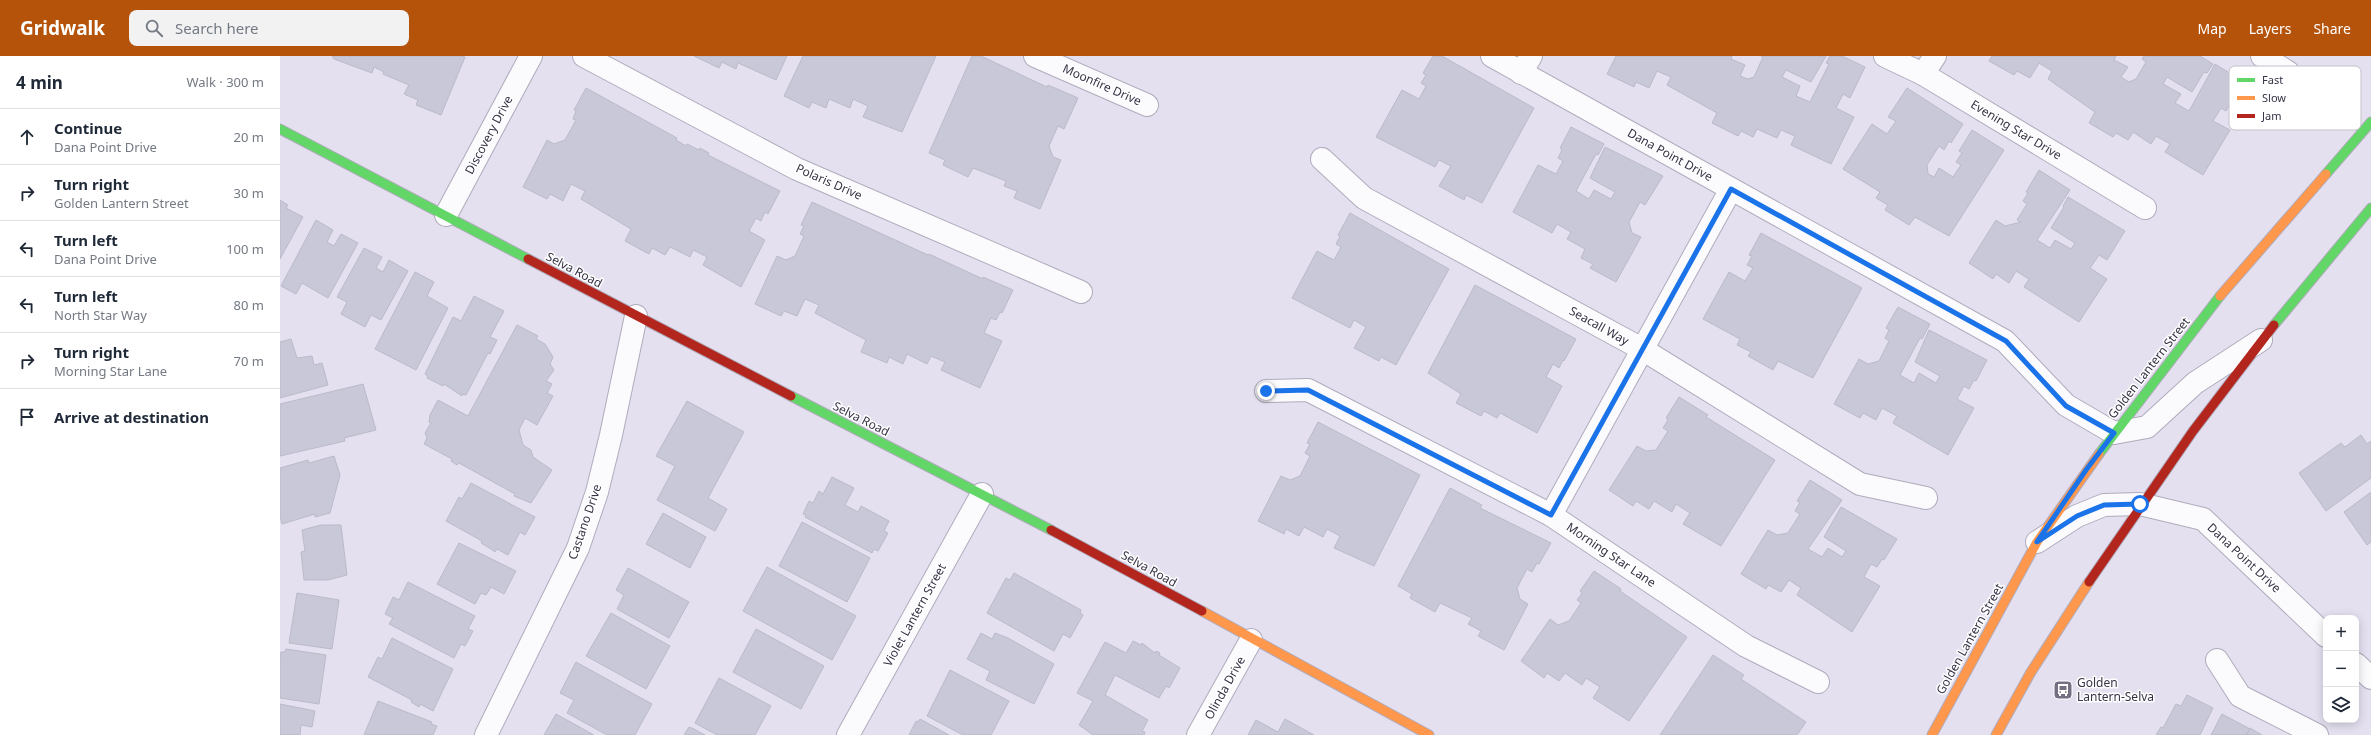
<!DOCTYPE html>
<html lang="en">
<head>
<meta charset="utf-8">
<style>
  :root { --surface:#fff; --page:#f2f2f3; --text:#1f2937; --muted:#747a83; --line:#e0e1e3; --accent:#b45309 }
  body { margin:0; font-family:"Noto Sans",sans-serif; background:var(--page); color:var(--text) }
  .controls { position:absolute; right:12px; bottom:12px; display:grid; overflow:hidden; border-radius:8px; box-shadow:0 2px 10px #0003 }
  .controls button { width:36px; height:36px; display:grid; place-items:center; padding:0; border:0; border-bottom:1px solid var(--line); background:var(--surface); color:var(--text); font:20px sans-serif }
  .stop { position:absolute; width:12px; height:12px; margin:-9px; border:3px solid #1a73e8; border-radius:50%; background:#fff }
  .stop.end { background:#1a73e8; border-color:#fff; box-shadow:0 1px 4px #0008 }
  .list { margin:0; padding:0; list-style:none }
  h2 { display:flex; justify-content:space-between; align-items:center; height:52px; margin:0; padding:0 16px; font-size:17px }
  h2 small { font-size:13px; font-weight:400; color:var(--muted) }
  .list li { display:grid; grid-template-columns:26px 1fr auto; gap:12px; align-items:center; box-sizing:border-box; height:56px; padding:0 16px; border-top:1px solid var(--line) }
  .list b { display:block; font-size:15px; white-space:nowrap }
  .list p { margin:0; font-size:13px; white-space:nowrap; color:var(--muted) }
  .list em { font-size:13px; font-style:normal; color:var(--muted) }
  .icon { flex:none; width:22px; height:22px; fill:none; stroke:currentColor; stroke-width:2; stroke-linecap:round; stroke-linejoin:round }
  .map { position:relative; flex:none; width:2091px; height:679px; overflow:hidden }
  header { display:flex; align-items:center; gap:24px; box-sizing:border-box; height:56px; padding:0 20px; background:var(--accent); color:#fff }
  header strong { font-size:19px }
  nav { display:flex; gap:22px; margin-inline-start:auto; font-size:14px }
  .search { width:280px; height:36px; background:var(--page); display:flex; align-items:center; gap:10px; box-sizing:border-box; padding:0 14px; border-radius:8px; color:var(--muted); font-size:15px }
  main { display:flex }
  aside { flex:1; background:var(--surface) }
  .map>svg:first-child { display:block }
  .building { fill:#c9c8d9; stroke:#babaca }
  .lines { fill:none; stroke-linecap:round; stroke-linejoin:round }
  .street-casing { stroke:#b0acbc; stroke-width:24 }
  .fast-casing { stroke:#b0acbc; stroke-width:11 }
  .slow-casing { stroke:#b0acbc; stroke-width:11 }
  .jam-casing { stroke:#b0acbc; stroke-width:11 }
  .street { stroke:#fbfafd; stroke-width:22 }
  .fast { stroke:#63d668; stroke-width:9 }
  .slow { stroke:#ff974d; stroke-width:9 }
  .jam { stroke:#b3261e; stroke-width:9 }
  .route { stroke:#1a73e8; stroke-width:5 }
  .labels { text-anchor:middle; stroke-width:3; stroke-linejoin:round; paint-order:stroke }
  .street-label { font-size:12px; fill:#373246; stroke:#fff }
  .poi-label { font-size:12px; fill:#373246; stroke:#fff; text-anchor:start }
  .key { fill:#fff; stroke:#c3c2c8; stroke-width:1 }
  .key-label { font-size:11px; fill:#373246 }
</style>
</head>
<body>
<header>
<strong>Gridwalk</strong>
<div class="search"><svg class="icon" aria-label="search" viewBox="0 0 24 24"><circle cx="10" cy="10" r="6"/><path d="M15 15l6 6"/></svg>Search here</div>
<nav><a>Map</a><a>Layers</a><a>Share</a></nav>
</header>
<main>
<aside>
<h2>4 min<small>Walk · 300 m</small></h2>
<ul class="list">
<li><svg class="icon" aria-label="ahead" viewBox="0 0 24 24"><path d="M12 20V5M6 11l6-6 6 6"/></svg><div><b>Continue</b><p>Dana Point Drive</p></div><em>20 m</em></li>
<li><svg class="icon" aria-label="right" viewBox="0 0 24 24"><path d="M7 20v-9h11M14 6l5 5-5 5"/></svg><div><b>Turn right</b><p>Golden Lantern Street</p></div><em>30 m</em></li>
<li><svg class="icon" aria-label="left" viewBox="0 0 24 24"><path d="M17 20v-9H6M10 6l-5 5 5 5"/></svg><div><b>Turn left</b><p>Dana Point Drive</p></div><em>100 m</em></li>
<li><svg class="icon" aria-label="left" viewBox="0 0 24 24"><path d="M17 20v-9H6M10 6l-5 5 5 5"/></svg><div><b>Turn left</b><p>North Star Way</p></div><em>80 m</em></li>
<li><svg class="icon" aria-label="right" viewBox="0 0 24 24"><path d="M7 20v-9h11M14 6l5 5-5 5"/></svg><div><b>Turn right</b><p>Morning Star Lane</p></div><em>70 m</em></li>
<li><svg class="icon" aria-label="arrive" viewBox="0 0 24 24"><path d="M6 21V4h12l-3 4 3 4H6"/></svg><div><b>Arrive at destination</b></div></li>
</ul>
</aside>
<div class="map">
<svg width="2091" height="679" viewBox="0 0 2091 679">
  <rect width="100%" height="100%" fill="#e4e0f0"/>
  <!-- building -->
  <g class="building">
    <polygon points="52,0 182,0 185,1 161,59 136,49 138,44 124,38 129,29 103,18 104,16 94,11 92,17 54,3"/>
    <polygon points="414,0 507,0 496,24 458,7 456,13 442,6 439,12"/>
    <polygon points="523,0 656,0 622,76 583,61 588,50 573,43 570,52 549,43 546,52 532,46 529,52 504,40"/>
    <polygon points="692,0 701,0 767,31 768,29 798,42 784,73 778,70 769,90 773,101 781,104 760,153 734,142 737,135 724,130 726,125 693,112 688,121 663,109 665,104 649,97"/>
    <polygon points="1153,0 1162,0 1254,52 1202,147 1186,139 1184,144 1159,130 1171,110 1159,104 1155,111 1096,81 1122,34 1139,43 1146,30 1141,27 1146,19 1143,17"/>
    <polygon points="1336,0 1452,0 1451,3 1465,9 1460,20 1468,23 1474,21 1483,1 1481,0 1546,0 1531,26 1506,14 1502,21 1520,30 1516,40 1530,46 1549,8 1546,7 1550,0 1562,0 1585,11 1570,42 1563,38 1556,52 1574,61 1551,108 1511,89 1515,80 1501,74 1497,82 1477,73 1473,81 1461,75 1458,80 1432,67 1437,57 1387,29 1391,21 1377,15 1369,32 1356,26 1354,31 1327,18"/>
    <polygon points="1712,0 1836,0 1834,4 1848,11 1841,21 1849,26 1856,23 1866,6 1862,3 1864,0 1920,0 1933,8 1927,17 1924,16 1912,36 1887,21 1883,28 1901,38 1895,47 1909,55 1935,8 1966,27 1954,48 1951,46 1946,55 1941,52 1933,65 1950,74 1923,119 1885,96 1890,88 1876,80 1871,88 1853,76 1848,84 1836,77 1833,81 1809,67 1815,56 1768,23 1772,15 1759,7 1750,22 1737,15 1734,19 1709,5"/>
    <polygon points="306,32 397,82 396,84 406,90 407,88 419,94 420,92 429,97 428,99 500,135 488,158 485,156 481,165 476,162 469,175 485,184 461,231 423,209 427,201 413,194 410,201 390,191 385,199 372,192 369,198 345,185 351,173 301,143 305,135 291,128 283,145 270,138 267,143 243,131 267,84 274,88 285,84 296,64 293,63 296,55 294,54"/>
    <polygon points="1627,32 1683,68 1671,87 1669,85 1664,94 1659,90 1647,109 1648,118 1654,121 1659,112 1673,121 1681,109 1676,106 1682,97 1679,95 1692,74 1724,94 1669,180 1635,161 1629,169 1605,154 1608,149 1596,142 1600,136 1563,113 1592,68 1607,78 1616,65 1608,61"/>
    <polygon points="1291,71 1324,88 1318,99 1316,98 1296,135 1309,143 1314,134 1331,143 1335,136 1310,122 1325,91 1383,120 1365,149 1360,146 1349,166 1352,177 1361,181 1336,226 1310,212 1313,208 1301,202 1305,193 1287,183 1291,176 1277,168 1272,177 1233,156 1258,109 1276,118 1283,105 1278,102 1282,94 1280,92"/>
    <polygon points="1759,114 1790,134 1757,184 1770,192 1775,184 1791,193 1795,187 1771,172 1784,151 1783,150 1788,141 1845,175 1827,204 1819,199 1810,212 1827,223 1799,266 1744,231 1749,223 1736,215 1729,227 1716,218 1713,223 1689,207 1716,164 1725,170 1741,166 1737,164 1747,148 1743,145 1748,137 1746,136"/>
    <polygon points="0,144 8,149 6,152 23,161 0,203"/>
    <polygon points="532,146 648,199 649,198 703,223 703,221 733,234 722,257 720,256 716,264 711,262 704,277 722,285 700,332 661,314 665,306 651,300 647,308 627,298 623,308 609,301 607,307 581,296 586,284 535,257 539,249 525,243 517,260 504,255 501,260 475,248 497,200 506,204 515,200 524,180 520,178 524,170 521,169"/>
    <polygon points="1070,157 1169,213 1116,309 1101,301 1099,305 1074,292 1086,271 1074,264 1070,272 1012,242 1037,195 1054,204 1061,191 1056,188 1060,180 1058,179"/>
    <polygon points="36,164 53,174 47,186 54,190 61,178 78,187 48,242 22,227 16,238 1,230"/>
    <polygon points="1481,177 1582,232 1533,322 1498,305 1493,314 1468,300 1471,296 1457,289 1460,283 1423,263 1449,216 1465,225 1473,212 1467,209 1472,200 1469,199"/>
    <polygon points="84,192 102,201 96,212 103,216 109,204 128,215 101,264 91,259 85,271 61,258 67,246 57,241"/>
    <polygon points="135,216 154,226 147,240 168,252 136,314 95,293"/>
    <polygon points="1195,229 1296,283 1284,305 1283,304 1279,312 1273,308 1266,321 1282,330 1257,377 1220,357 1217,362 1204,355 1201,360 1176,347 1181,338 1148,317"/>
    <polygon points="194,240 224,255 210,281 217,284 210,298 208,297 186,339 182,338 182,340 164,328 163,330 147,322 148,320 145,318 173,261 181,265"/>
    <polygon points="1618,251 1650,268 1642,283 1640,282 1620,319 1634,327 1639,317 1656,327 1660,320 1635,306 1649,274 1707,304 1696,325 1694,324 1689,333 1684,330 1677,343 1694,352 1668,399 1613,367 1617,360 1602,352 1596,364 1583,357 1580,362 1554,348 1579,303 1588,308 1599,305 1609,285 1605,282 1609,274 1606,272"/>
    <polygon points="237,269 258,280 256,283 265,288 273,301 270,308 274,314 266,325 272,328 267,337 273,340 257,369 245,362 239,374 243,389 251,394 253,401 272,414 251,447 234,440 235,438 179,407 177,409 171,405 172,403 144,388 147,382 145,377 151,367 149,366 150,359 158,344 188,360"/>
    <polygon points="11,283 17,302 32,300 34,309 42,307 48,329 0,342 0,286"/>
    <polygon points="83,328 96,374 64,382 65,385 0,400 0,348"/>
    <polygon points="1399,341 1428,359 1426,361 1495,404 1441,490 1403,468 1410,457 1396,448 1392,456 1374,445 1369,453 1356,445 1353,450 1329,434 1357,390 1366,395 1376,394 1388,375 1383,372 1388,364 1386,362"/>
    <polygon points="407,345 464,376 428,442 447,453 435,475 377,444 395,410 376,400"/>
    <polygon points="1038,366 1140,419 1094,510 1054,492 1060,480 1047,473 1043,481 1024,471 1019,480 1006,473 1004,478 978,465 1001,420 1010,424 1020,420 1030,400 1025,397 1030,388 1027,387"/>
    <polygon points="2081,379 2087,388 2091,385 2091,422 2046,455 2019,417 2061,387 2065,391"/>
    <polygon points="54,400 60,419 50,457 35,461 35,458 2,468 0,460 0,412 28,404 29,407"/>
    <polygon points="552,421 574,432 565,449 578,456 581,450 609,465 604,475 608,477 598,495 594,493 592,497 525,461 526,459 523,458 529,445 533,447 539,435 543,438"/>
    <polygon points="1530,424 1562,444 1528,493 1542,501 1548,492 1562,501 1566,495 1544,481 1561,451 1617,483 1604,504 1602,503 1597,511 1591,508 1584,521 1600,530 1572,576 1517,539 1521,532 1509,524 1501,536 1488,529 1486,533 1461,518 1488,474 1497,479 1508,477 1520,458 1515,455 1520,446 1517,445"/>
    <polygon points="191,427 255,461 245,479 240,476 228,499 217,493 215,496 211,493 201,487 202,485 166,465 179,441 182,443"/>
    <polygon points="1170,432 1202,449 1200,452 1271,487 1259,508 1257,507 1252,516 1247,513 1237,532 1240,543 1248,548 1224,594 1198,580 1201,575 1188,568 1192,562 1160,547 1155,556 1130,542 1132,538 1118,530"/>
    <polygon points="2091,436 2091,486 2087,489 2064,456"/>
    <polygon points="383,457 426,481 410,512 366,488"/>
    <polygon points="522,466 590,502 567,546 499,510"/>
    <polygon points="41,469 61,469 67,519 48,524 24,524 21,496 25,495 22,474"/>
    <polygon points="179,487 236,515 224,538 211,531 206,539 201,537 195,548 157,528"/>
    <polygon points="487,511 576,560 552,604 463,555"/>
    <polygon points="348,512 409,546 389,582 337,553 344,539 336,534"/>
    <polygon points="1314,515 1341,533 1340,535 1407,581 1349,665 1313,642 1320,631 1306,622 1302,629 1285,617 1279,625 1267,617 1264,622 1241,605 1270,563 1278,569 1289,565 1301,547 1297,544 1302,537 1300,535"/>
    <polygon points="734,517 801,554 800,557 803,559 790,582 783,578 774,595 707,557 726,522 730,524"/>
    <polygon points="128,526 195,560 188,573 193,575 185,590 181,588 174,602 109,568 113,562 105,558 113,541 119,544"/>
    <polygon points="17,537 59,544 52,593 9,587"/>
    <polygon points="331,557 390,590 366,633 306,600"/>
    <polygon points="476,573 544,610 521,653 453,616"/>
    <polygon points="701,577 712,583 715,577 728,582 774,608 754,648 706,624 710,615 687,603"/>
    <polygon points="112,582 173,613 153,655 140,648 139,651 131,646 132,644 88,621 98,601 102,603"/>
    <polygon points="853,585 861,589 862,587 875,597 876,595 880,597 879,599 900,612 889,632 886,630 879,642 835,619 825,639 868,664 862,675 865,676 864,679 813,679 799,669 813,645 797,637 825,586 846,597"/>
    <polygon points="6,593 46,599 39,648 0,642 0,604 1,596 5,596"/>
    <polygon points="1433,599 1464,619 1461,623 1526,666 1517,679 1380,679"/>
    <polygon points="296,606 372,648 355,679 327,679 287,657 294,644 280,637"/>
    <polygon points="670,614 729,645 711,679 683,679 647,660"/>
    <polygon points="439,622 491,650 475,679 437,679 415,667"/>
    <polygon points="1907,639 1933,652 1920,679 1876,679 1881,671 1883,672 1896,648 1901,650"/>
    <polygon points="98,645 152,666 151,668 157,670 153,679 84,679"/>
    <polygon points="0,648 35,655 32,671 21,669 20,679 0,679"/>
    <polygon points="276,658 314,679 264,679"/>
    <polygon points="1942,658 1970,673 1966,679 1931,679"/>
    <polygon points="640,663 669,679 629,679 636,665 638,666"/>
    <polygon points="1005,663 1034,679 968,679 976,664 998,676"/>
    <polygon points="409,671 414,673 425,679 404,679"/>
    <polygon points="1970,672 1982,679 1967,679"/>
  </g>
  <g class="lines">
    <defs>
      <g id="street">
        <polyline points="304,0 517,113 801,236"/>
        <polyline points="755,0 867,49"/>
        <polyline points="1212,0 1725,285 1786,349 1834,377 1867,371 1915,327 1981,284"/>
        <polyline points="1605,0 1643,18 1865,152"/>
        <polyline points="1982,0 2008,16"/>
        <polyline points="1241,17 1251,0"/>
        <polyline points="1643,18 1655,0"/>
        <polyline points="1042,103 1084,142 1362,293 1580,428 1646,442"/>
        <polyline points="166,159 251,0"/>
        <polyline points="986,335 1028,334 1271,459 1466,590 1538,626"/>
        <polyline points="1271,459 1451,133"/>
        <polyline points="1757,486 1797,460 1824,449 1860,448 1923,463 2046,580"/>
        <polyline points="1937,604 1960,640 2037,679"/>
        <polyline points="2076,608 2091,622"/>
        <polyline points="206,679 298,492 317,436 331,379 356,260"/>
        <polyline points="568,679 702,438"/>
        <polyline points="918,679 971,584"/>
      </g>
      <g id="fast">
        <polyline points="0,73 248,203"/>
        <polyline points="2046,118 2091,66"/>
        <polyline points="1994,269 2091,152"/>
        <polyline points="511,340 771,474"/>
        <polyline points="1819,398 1940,240"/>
      </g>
      <g id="slow">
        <polyline points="1940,240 2046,118"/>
        <polyline points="922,555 1149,679"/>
        <polyline points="1652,679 1757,486 1819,398"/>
        <polyline points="1716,679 1751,616 1809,526"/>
      </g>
      <g id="jam">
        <polyline points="248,203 511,340"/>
        <polyline points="771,474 922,555"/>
        <polyline points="1809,526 1913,375 1994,269"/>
      </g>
    </defs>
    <!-- street casing -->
    <use href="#street" class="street-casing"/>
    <!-- fast casing -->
    <use href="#fast" class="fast-casing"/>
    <!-- slow casing -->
    <use href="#slow" class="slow-casing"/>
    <!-- jam casing -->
    <use href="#jam" class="jam-casing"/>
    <!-- street -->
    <use href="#street" class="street"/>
    <!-- fast -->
    <use href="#fast" class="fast"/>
    <!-- slow -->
    <use href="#slow" class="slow"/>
    <!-- jam -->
    <use href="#jam" class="jam"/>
  </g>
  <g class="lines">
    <!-- route -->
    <polyline class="route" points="986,335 1028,334 1271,459 1451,133 1726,285 1786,350 1834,377 1806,414 1757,486 1797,460 1824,449 1860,448"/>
  </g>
  <!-- icons -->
  <defs>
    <symbol id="bus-square" viewBox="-11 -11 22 22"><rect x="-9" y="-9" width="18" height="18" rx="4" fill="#746f82" stroke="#fff"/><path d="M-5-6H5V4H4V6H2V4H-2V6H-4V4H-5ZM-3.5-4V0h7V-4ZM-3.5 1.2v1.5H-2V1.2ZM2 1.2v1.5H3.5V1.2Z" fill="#fff"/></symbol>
  </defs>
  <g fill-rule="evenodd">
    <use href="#bus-square" x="1772" y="623" width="22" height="22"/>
  </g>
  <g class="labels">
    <!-- street labels -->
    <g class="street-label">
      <text transform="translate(822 29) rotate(24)" y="4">Moonfire Drive</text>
      <text transform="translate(1736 74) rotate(31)" y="4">Evening Star Drive</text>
      <text transform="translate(209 79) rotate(-62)" y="4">Discovery Drive</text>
      <text transform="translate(1390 99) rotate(29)" y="4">Dana Point Drive</text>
      <text transform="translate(549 126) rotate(24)" y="4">Polaris Drive</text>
      <text transform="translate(294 214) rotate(28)" y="4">Selva Road</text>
      <text transform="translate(1319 270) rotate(29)" y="4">Seacall Way</text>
      <text transform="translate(1869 312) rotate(-52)" y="4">Golden Lantern Street</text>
      <text transform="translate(581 363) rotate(27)" y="4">Selva Road</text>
      <text transform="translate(305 466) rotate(-71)" y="4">Castano Drive</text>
      <text transform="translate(1331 499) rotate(34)" y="4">Morning Star Lane</text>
      <text transform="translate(1964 502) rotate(43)" y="4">Dana Point Drive</text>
      <text transform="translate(869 513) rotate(29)" y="4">Selva Road</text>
      <text transform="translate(635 559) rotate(-61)" y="4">Violet Lantern Street</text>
      <text transform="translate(1690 583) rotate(-61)" y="4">Golden Lantern Street</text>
      <text transform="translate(945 632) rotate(-61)" y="4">Olinda Drive</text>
    </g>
    <!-- poi labels -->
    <g class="poi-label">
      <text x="1797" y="631">Golden<tspan x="1797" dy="14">Lantern-Selva</tspan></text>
    </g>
  </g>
  <!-- legend -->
  <rect x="1949" y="10" width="132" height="64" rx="6" class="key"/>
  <rect x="1957" y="22" width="18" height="4" fill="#63d668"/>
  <rect x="1957" y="40" width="18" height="4" fill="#ff974d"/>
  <rect x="1957" y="58" width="18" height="4" fill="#b3261e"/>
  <g class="key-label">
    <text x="1982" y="28">Fast</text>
    <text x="1982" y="46">Slow</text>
    <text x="1982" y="64">Jam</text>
  </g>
</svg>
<div class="controls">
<button>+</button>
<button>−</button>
<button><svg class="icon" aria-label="layers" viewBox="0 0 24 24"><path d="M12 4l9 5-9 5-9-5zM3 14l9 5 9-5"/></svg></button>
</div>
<div class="stop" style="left:1860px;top:448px"></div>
<div class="stop end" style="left:986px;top:335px"></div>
</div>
</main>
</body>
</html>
